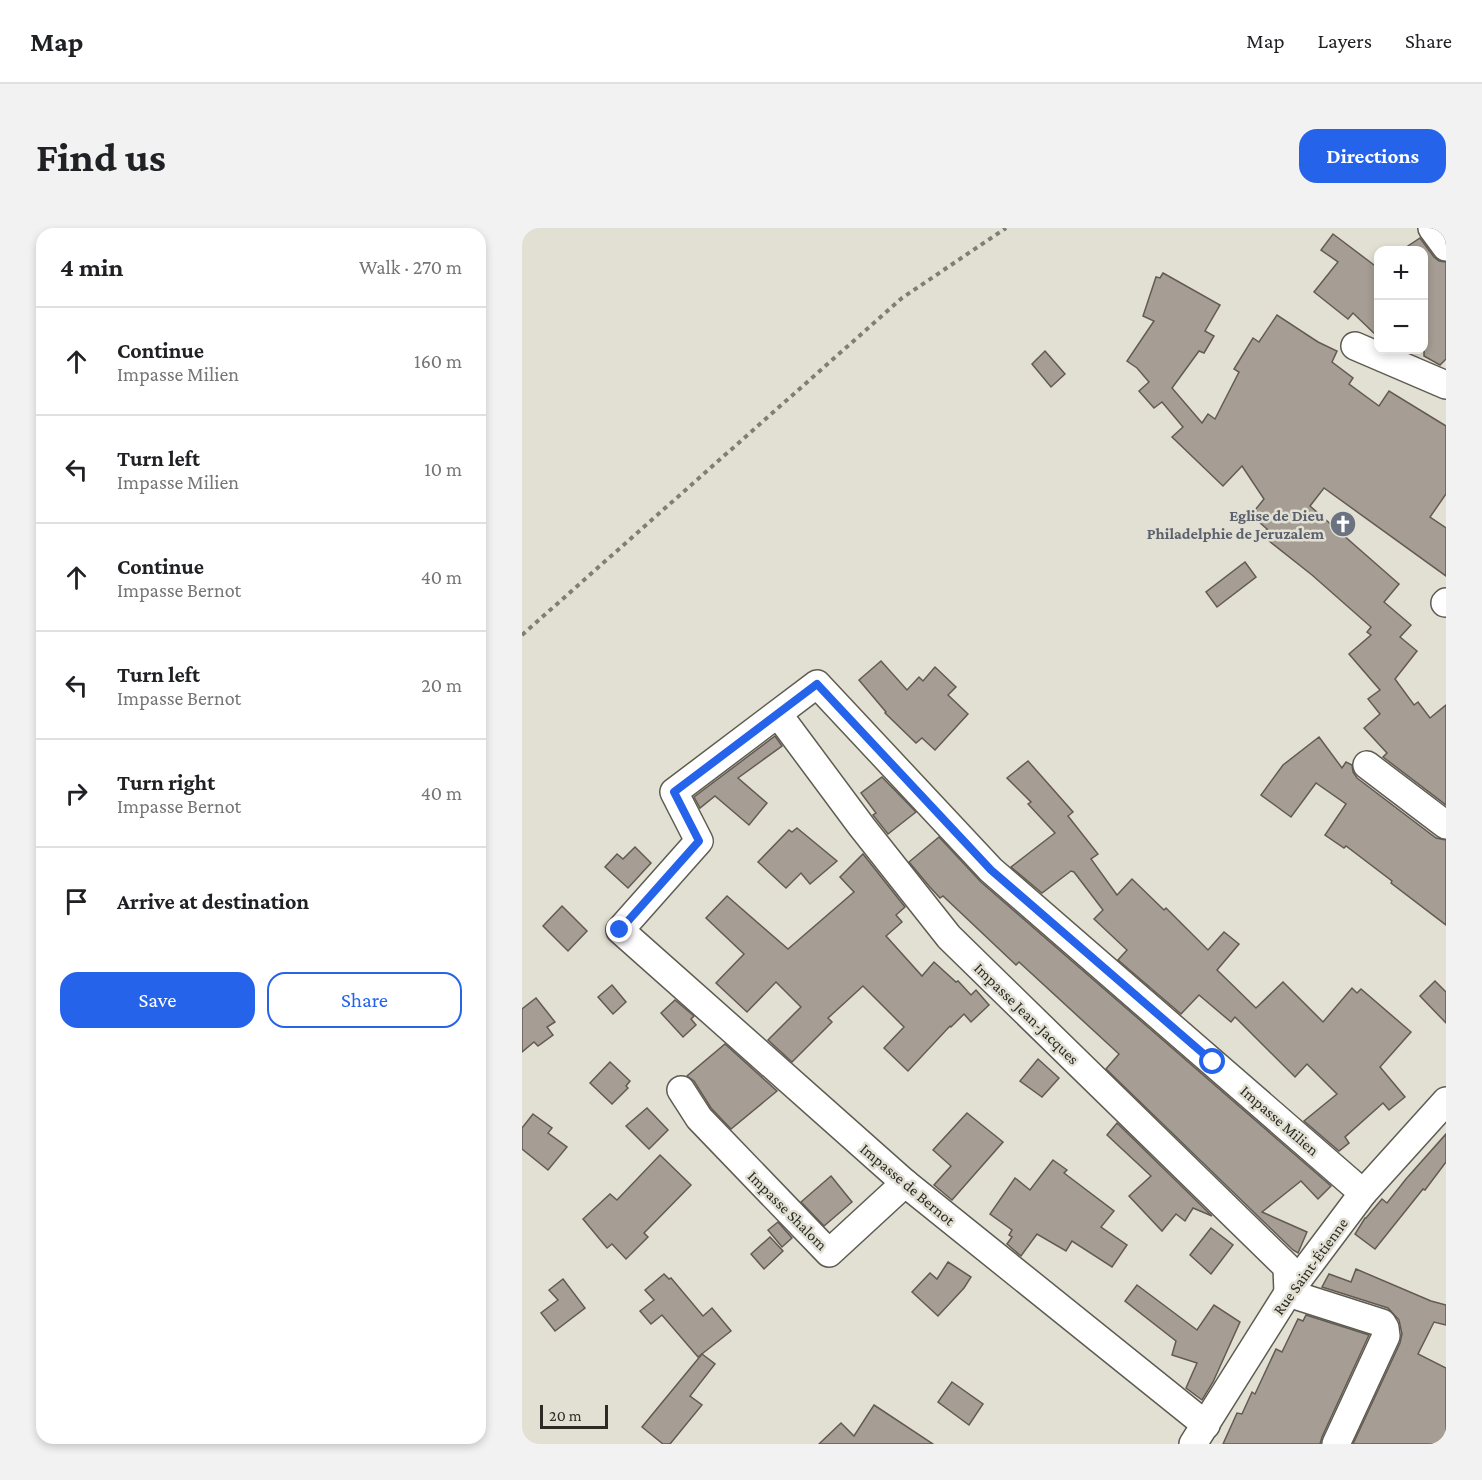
<!DOCTYPE html>
<html lang="en">
<head>
<meta charset="utf-8">
<style>
  :root { --surface:#fff; --page:#f2f2f2; --text:#202124; --muted:#757577; --line:#e0e0e0; --accent:#2563eb }
  body { margin:0; font-family:"Crimson Pro",serif; background:var(--page); color:var(--text) }
  .controls { position:absolute; right:18px; top:18px; display:grid; overflow:hidden; border-radius:12px; box-shadow:0 3px 9px #0003 }
  .controls button { width:54px; height:54px; display:grid; place-items:center; padding:0; border:0; border-bottom:2px solid var(--line); background:var(--surface); color:var(--text); font:30px sans-serif }
  .scale { position:absolute; left:18px; bottom:15px; width:68px; box-sizing:border-box; padding-left:6px; border:3px solid #2c2b26; border-top:0; font-size:16px; line-height:21px; white-space:nowrap; color:#2c2b26; -webkit-text-stroke:4px #e2dfd3; paint-order:stroke }
  .stop { position:absolute; width:18px; height:18px; margin:-14px; border:4px solid #2563eb; border-radius:50%; background:#fff }
  .stop.end { background:#2563eb; border-color:#fff; box-shadow:0 2px 6px #0008 }
  .list { margin:0; padding:0; list-style:none }
  h2 { display:flex; justify-content:space-between; align-items:center; height:78px; margin:0; padding:0 24px; font-size:26px }
  h2 small { font-size:20px; font-weight:400; color:var(--muted) }
  .list li { display:grid; grid-template-columns:39px 1fr auto; gap:18px; align-items:center; box-sizing:border-box; height:108px; padding:0 24px; border-top:2px solid var(--line) }
  .list b { display:block; font-size:22px; white-space:nowrap }
  .list p { margin:0; font-size:20px; white-space:nowrap; color:var(--muted) }
  .list em { font-size:20px; font-style:normal; color:var(--muted) }
  .actions { display:flex; gap:12px; padding:18px 24px }
  .actions a { flex:1; padding:14px 0; border:2px solid var(--accent); border-radius:18px; text-align:center; font-size:21px; color:var(--accent) }
  .actions .main { background:var(--accent); color:#fff }
  .icon { flex:none; width:33px; height:33px; fill:none; stroke:currentColor; stroke-width:2; stroke-linecap:round; stroke-linejoin:round }
  .map { position:relative; flex:none; width:924px; height:1216px; overflow:hidden; border-radius:18px }
  header { display:flex; align-items:center; gap:36px; box-sizing:border-box; height:84px; padding:0 30px; background:var(--surface); border-bottom:2px solid var(--line) }
  header strong { font-size:28px }
  nav { display:flex; gap:33px; margin-inline-start:auto; font-size:21px }
  .intro { display:flex; align-items:center; justify-content:space-between; box-sizing:border-box; height:144px; padding:0 36px }
  h1 { margin:0; font-size:42px }
  .button { padding:15px 27px; border-radius:18px; background:var(--accent); color:#fff; font-size:21px; font-weight:700 }
  main { display:flex; gap:36px; padding:0 36px }
  aside { flex:1; background:var(--surface); border-radius:18px; box-shadow:0 3px 9px #0003 }
  .map>svg:first-child { display:block }
  .building { fill:#a69e94; stroke:#635b53; stroke-width:1.5 }
  .lines { fill:none; stroke-linecap:round; stroke-linejoin:round }
  .minor-casing { stroke:#5e5c51; stroke-width:30 }
  .path { stroke:#807e75; stroke-width:4; stroke-dasharray:4.5 4.5; stroke-linecap:butt }
  .minor { stroke:#fff; stroke-width:27 }
  .route { stroke:#2563eb; stroke-width:8 }
  .labels { text-anchor:middle; stroke-width:5; stroke-linejoin:round; paint-order:stroke }
  .worship-label { font-size:16px; font-weight:bold; fill:#5b616d; stroke:#e2dfd3; text-anchor:end }
  .street-label { font-size:16px; fill:#2c2b26; stroke:#e2dfd3 }
</style>
</head>
<body>
<header>
<strong>Map</strong>
<nav><a>Map</a><a>Layers</a><a>Share</a></nav>
</header>
<div class="intro"><h1>Find us</h1><a class="button">Directions</a></div>
<main>
<aside>
<h2>4 min<small>Walk · 270 m</small></h2>
<ul class="list">
<li><svg class="icon" aria-label="ahead" viewBox="0 0 24 24"><path d="M12 20V5M6 11l6-6 6 6"/></svg><div><b>Continue</b><p>Impasse Milien</p></div><em>160 m</em></li>
<li><svg class="icon" aria-label="left" viewBox="0 0 24 24"><path d="M17 20v-9H6M10 6l-5 5 5 5"/></svg><div><b>Turn left</b><p>Impasse Milien</p></div><em>10 m</em></li>
<li><svg class="icon" aria-label="ahead" viewBox="0 0 24 24"><path d="M12 20V5M6 11l6-6 6 6"/></svg><div><b>Continue</b><p>Impasse Bernot</p></div><em>40 m</em></li>
<li><svg class="icon" aria-label="left" viewBox="0 0 24 24"><path d="M17 20v-9H6M10 6l-5 5 5 5"/></svg><div><b>Turn left</b><p>Impasse Bernot</p></div><em>20 m</em></li>
<li><svg class="icon" aria-label="right" viewBox="0 0 24 24"><path d="M7 20v-9h11M14 6l5 5-5 5"/></svg><div><b>Turn right</b><p>Impasse Bernot</p></div><em>40 m</em></li>
<li><svg class="icon" aria-label="arrive" viewBox="0 0 24 24"><path d="M6 21V4h12l-3 4 3 4H6"/></svg><div><b>Arrive at destination</b></div></li>
</ul>
<div class="actions"><a class="main">Save</a><a>Share</a></div>
</aside>
<div class="map">
<svg width="924" height="1216" viewBox="0 0 924 1216">
  <rect width="100%" height="100%" fill="#e2dfd3"/>
  <!-- building -->
  <g class="building">
    <polygon points="811,6 856,40 856,109 831,85 826,91 792,64 816,34 799,22"/>
    <polygon points="898,10 912,29 917,33 924,34 924,131 918,137 902,128 902,22 880,22"/>
    <polygon points="641,45 698,77 683,103 692,108 682,125 677,123 650,160 680,195 686,186 693,191 717,144 712,141 731,110 737,114 755,87 796,114 815,123 810,134 831,150 827,156 857,178 867,163 924,198 924,266 908,289 924,300 924,348 802,260 788,278 877,356 862,374 889,397 878,409 895,423 873,451 892,477 896,474 908,490 924,477 924,577 861,529 865,525 842,500 858,486 846,471 858,462 827,426 849,407 845,404 849,399 790,347 747,313 749,312 741,305 745,301 729,287 742,271 720,238 701,258 650,209 661,199 640,174 632,180 617,163 627,154 615,140 605,133 632,93 621,88 634,49 638,50"/>
    <polygon points="523,123 543,146 529,159 510,136"/>
    <polygon points="723,334 734,349 695,379 684,364"/>
    <polygon points="359,433 385,462 397,449 401,453 413,439 434,459 426,467 446,486 413,522 400,510 394,515 363,485 364,484 337,452"/>
    <polygon points="253,508 260,518 216,550 245,575 227,597 193,568 178,580 172,569"/>
    <polygon points="797,509 820,540 824,534 830,537 831,544 835,550 914,610 924,612 924,697 869,655 870,653 824,618 822,620 803,607 824,576 794,555 769,589 739,567 761,537"/>
    <polygon points="506,533 551,584 546,588 576,626 569,631 595,667 610,651 642,682 644,680 686,722 702,704 717,716 695,742 734,780 761,754 801,794 830,760 835,765 839,761 889,804 858,839 883,869 867,882 861,875 823,909 827,915 817,923 782,893 815,866 785,836 773,849 713,789 709,794 677,767 659,786 596,732 605,722 572,691 581,682 552,644 549,643 520,665 489,639 533,605 506,576 509,574 485,550"/>
    <polygon points="360,549 394,584 366,606 351,587 354,585 339,565"/>
    <polygon points="275,600 315,633 288,656 279,645 264,660 236,634 267,602 270,604"/>
    <polygon points="417,609 459,654 809,958 796,971 779,953 740,984 785,1004 776,1025 771,1022 584,841 597,826 497,734 494,737 421,668 418,670 407,658 387,634"/>
    <polygon points="113,619 129,635 106,660 83,639 95,626 101,631"/>
    <polygon points="341,626 383,679 374,687 380,694 364,708 400,748 412,734 434,754 436,753 449,767 454,762 467,777 449,794 442,786 429,799 428,798 386,843 362,820 382,799 341,758 306,790 310,794 270,834 246,812 279,779 254,754 225,784 194,755 222,726 184,690 205,668 266,721 332,664 318,649"/>
    <polygon points="40,678 65,703 46,723 21,698"/>
    <polygon points="913,753 924,764 924,795 898,768"/>
    <polygon points="90,757 104,774 91,786 76,769"/>
    <polygon points="14,770 33,794 25,799 31,807 16,818 12,814 0,824 0,781"/>
    <polygon points="153,772 172,788 169,791 174,797 161,809 139,785"/>
    <polygon points="203,816 255,863 209,901 189,880 172,853 165,848"/>
    <polygon points="516,831 537,850 520,869 498,853"/>
    <polygon points="88,834 108,853 104,858 106,860 90,876 68,855"/>
    <polygon points="125,880 146,902 127,921 104,898"/>
    <polygon points="445,885 481,914 430,972 412,957 429,938 411,922"/>
    <polygon points="11,886 30,900 26,905 45,919 26,942 0,921 0,900"/>
    <polygon points="595,895 690,988 671,980 663,993 654,986 640,1003 607,968 629,948 585,907"/>
    <polygon points="924,906 924,934 903,962 901,961 853,1021 833,1006 843,990 844,990 860,971 865,975 884,951"/>
    <polygon points="138,927 169,957 122,1005 126,1009 104,1031 90,1016 85,1020 61,991 88,966 95,972"/>
    <polygon points="531,932 545,942 542,945 592,983 579,999 605,1017 590,1039 550,1013 544,1023 515,1006 499,1028 485,1016 490,1009 487,1007 490,1002 468,986 493,950 508,962"/>
    <polygon points="309,948 330,974 302,998 279,974"/>
    <polygon points="256,994 270,1010 260,1019 246,1002"/>
    <polygon points="689,1000 711,1017 689,1046 668,1027"/>
    <polygon points="248,1009 261,1023 242,1041 229,1026"/>
    <polygon points="426,1034 449,1049 442,1060 416,1088 390,1064 408,1045 415,1051"/>
    <polygon points="834,1041 909,1073 924,1077 924,1097 912,1094 896,1126 924,1140 924,1216 831,1216 878,1115 880,1106 877,1092 866,1080 800,1059 807,1046 829,1054"/>
    <polygon points="142,1046 147,1051 149,1050 181,1088 190,1080 209,1103 176,1129 140,1087 129,1096 118,1083 132,1072 123,1062"/>
    <polygon points="41,1051 63,1080 33,1103 19,1085 36,1072 27,1062"/>
    <polygon points="615,1057 675,1102 692,1077 718,1094 691,1154 680,1172 664,1160 675,1135 650,1127 654,1113 603,1073"/>
    <polygon points="784,1087 847,1107 800,1209 798,1216 701,1216 715,1185 720,1186 730,1164 733,1166 754,1121 760,1124 776,1091 781,1093"/>
    <polygon points="180,1126 193,1136 168,1168 180,1177 148,1216 141,1216 120,1199"/>
    <polygon points="430,1154 461,1176 447,1197 416,1174"/>
    <polygon points="352,1177 411,1216 297,1216 319,1195 332,1208"/>
  </g>
  <g class="lines">
    <defs>
      <g id="minor">
        <polyline points="910,0 924,19"/>
        <polyline points="833,118 924,157"/>
        <polyline points="923,375 924,374"/>
        <polyline points="256,486 340,599 427,709 765,1039 766,1065 860,1095 863,1100 864,1108 814,1216"/>
        <polyline points="845,537 924,597"/>
        <polyline points="159,862 177,890 307,1025 383,955"/>
        <polyline points="684,1197 383,955 98,702 177,613 152,564 295,456 469,642 841,965"/>
        <polyline points="671,1216 766,1065 841,965 924,873"/>
      </g>
    </defs>
    <!-- minor casing -->
    <use href="#minor" class="minor-casing"/>
    <!-- path -->
    <polyline class="path" points="0,407 380,70 484,0"/>
    <!-- minor -->
    <use href="#minor" class="minor"/>
  </g>
  <g class="lines">
    <!-- route -->
    <polyline class="route" points="98,702 177,613 152,564 295,456 469,642 691,834"/>
  </g>
  <!-- icons -->
  <defs>
    <symbol id="church-disc" viewBox="-11 -11 22 22"><circle r="9.5" fill="#6b7280" stroke="#e2dfd3"/><path d="M-1.2-6h2.4v3.5h3.3v2.4h-3.3V6h-2.4V-.1h-3.3v-2.4h3.3Z" fill="#fff"/></symbol>
  </defs>
  <g fill-rule="evenodd">
    <use href="#church-disc" x="806" y="281" width="30" height="30"/>
  </g>
  <g class="labels">
    <!-- worship labels -->
    <g class="worship-label">
      <text x="802" y="293">Eglise de Dieu<tspan x="802" dy="18">Philadelphie de Jeruzalem</tspan></text>
    </g>
    <!-- street labels -->
    <g class="street-label">
      <text transform="translate(505 785) rotate(44)" y="6">Impasse Jean-Jacques</text>
      <text transform="translate(758 892) rotate(41)" y="6">Impasse Milien</text>
      <text transform="translate(386 956) rotate(40)" y="6">Impasse de Bernot</text>
      <text transform="translate(266 982) rotate(45)" y="6">Impasse Shalom</text>
      <text transform="translate(788 1038) rotate(-54)" y="6">Rue Saint-Étienne</text>
    </g>
  </g>
</svg>
<div class="controls">
<button>+</button>
<button>−</button>
</div>
<div class="scale">20 m</div>
<div class="stop" style="left:691px;top:834px"></div>
<div class="stop end" style="left:98px;top:702px"></div>
</div>
</main>
</body>
</html>
